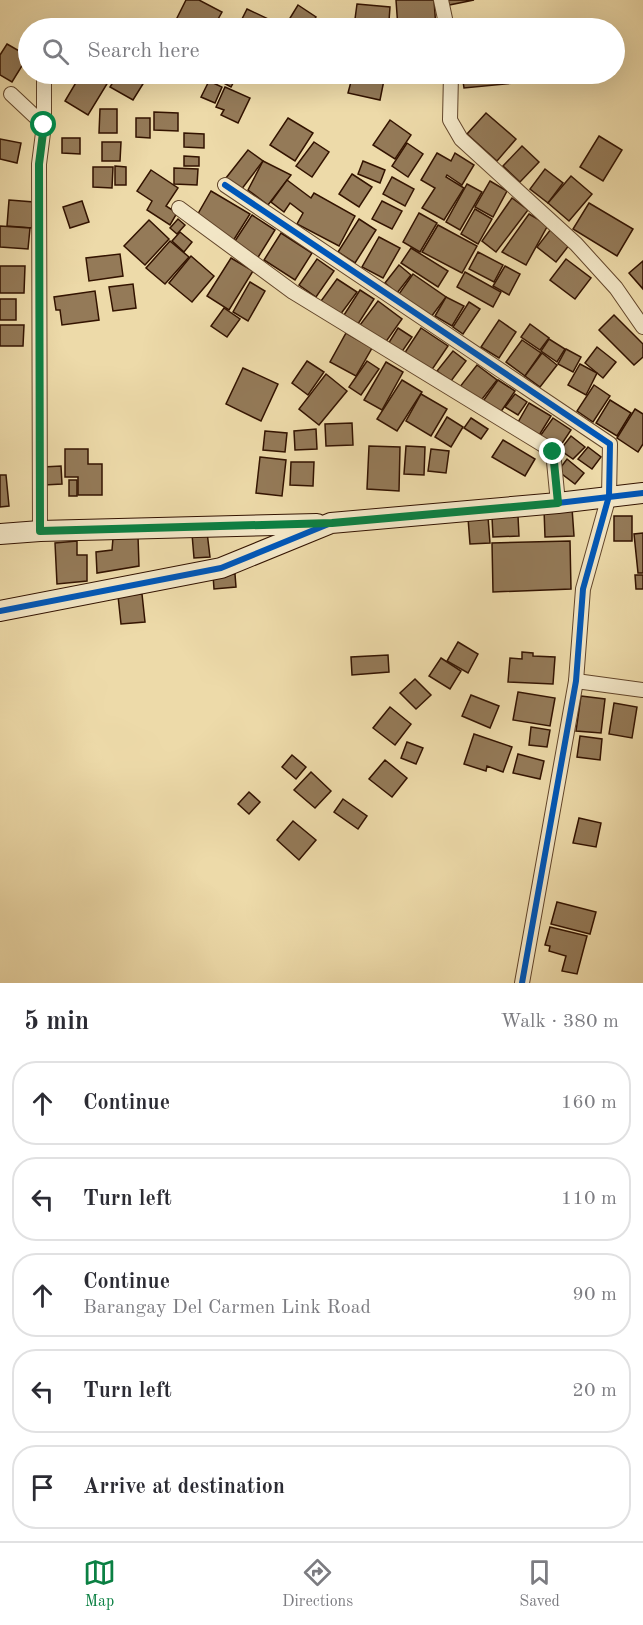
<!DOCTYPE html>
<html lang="en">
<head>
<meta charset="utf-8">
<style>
  :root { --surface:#fff; --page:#f7f7f7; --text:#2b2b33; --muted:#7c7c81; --line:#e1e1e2; --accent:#0b8043 }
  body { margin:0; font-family:"Old Standard TT",serif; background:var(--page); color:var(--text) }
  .stop { position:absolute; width:18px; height:18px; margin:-14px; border:4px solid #0b8043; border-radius:50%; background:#fff }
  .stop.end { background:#0b8043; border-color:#fff; box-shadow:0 2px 6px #0008 }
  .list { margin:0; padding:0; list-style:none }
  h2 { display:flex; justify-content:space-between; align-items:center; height:78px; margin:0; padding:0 24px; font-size:26px }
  h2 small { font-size:20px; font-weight:400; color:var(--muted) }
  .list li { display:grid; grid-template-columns:39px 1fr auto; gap:18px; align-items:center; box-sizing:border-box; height:84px; margin:0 12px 12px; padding:0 12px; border:2px solid var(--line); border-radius:24px }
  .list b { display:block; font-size:22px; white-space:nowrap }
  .list p { margin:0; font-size:20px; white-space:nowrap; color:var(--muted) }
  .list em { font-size:20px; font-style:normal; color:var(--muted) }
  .icon { flex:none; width:33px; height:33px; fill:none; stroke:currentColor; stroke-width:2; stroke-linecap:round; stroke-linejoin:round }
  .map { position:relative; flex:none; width:643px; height:983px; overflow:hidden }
  .search { position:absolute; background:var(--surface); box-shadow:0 6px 24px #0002; left:18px; right:18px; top:18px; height:66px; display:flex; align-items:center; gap:15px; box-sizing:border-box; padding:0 21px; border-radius:33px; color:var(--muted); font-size:22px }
  .sheet { height:558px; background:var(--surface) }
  nav { display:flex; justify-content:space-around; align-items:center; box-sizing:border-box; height:84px; border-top:2px solid var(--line); background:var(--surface); font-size:16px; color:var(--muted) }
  nav a { display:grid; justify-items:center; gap:3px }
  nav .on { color:var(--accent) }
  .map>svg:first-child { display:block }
  .building { fill:#947a58; stroke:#331300; stroke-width:1.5 }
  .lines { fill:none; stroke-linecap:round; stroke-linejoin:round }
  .street-casing { stroke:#62452a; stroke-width:16 }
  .secondary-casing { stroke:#331300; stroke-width:22 }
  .street { stroke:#f3e7c7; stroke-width:14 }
  .secondary { stroke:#f3e7c7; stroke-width:20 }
  .cycleway-casing { stroke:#f3e7c7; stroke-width:10 }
  .cycleway { stroke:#0057b8; stroke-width:6 }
  .route { stroke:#0b8043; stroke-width:8 }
</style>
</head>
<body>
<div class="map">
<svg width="643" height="983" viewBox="0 0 643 983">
  <rect width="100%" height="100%" fill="#eddaa9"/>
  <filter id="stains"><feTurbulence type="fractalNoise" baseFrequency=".00333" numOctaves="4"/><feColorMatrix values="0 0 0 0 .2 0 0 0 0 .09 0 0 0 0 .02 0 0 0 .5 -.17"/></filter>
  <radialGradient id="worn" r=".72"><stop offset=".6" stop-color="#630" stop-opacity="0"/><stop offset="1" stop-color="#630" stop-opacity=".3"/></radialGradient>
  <!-- building -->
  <g class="building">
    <polygon points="186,0 199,0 222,12 213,28 192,28 176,20"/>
    <polygon points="396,0 434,0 436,28 398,28"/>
    <polygon points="448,0 474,0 449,5"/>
    <polygon points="357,4 390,7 389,21 355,19"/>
    <polygon points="298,5 316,17 309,28 296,28 287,23"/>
    <polygon points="247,9 279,24 277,28 251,28 240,23"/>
    <polygon points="376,23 376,28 360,28 360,25"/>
    <polygon points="537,25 537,28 510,28 510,27"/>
    <rect x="458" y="26" width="34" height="2"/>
    <polygon points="7,44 28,56 12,82 0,75 0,55"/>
    <polygon points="50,74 69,74 64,82"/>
    <polygon points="81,74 113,74 88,115 65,101"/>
    <polygon points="118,74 135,74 146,79 133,100 110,87"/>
    <polygon points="207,74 238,74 231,87"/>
    <polygon points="304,74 323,74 320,82 303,75"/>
    <polygon points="353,74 384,80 380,100 348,93"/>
    <polygon points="405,74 432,74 432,79 404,77"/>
    <polygon points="462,74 513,74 514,83 464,88"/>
    <polygon points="209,81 222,87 215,103 201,97"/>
    <polygon points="225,87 250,98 238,123 221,115 224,110 216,107"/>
    <polygon points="100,109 117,109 117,133 99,133"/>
    <polygon points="154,112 178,113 178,131 154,130"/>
    <polygon points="486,113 516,139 497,161 467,134"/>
    <polygon points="136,118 150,118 150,138 136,137"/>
    <polygon points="288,118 313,133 295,161 270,145"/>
    <polygon points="390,120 411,135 395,159 373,145"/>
    <polygon points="184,133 204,134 204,148 184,147"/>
    <polygon points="599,136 622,150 603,181 580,167"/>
    <polygon points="62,138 80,138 80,154 62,153"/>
    <polygon points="0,139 21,143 17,163 0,159"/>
    <polygon points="102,142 121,142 120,161 102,161"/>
    <polygon points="314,142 329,152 312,177 296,166"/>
    <polygon points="407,143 423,154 408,177 392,166"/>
    <polygon points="522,146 539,162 520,182 503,166"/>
    <polygon points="248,150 263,161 241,190 226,178"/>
    <polygon points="437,153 451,161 455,153 474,165 462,185 447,175 446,177 464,188 444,220 422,208 435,188 421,180"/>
    <polygon points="184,156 199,157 199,166 184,166"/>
    <polygon points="263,161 291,175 268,205 248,190"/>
    <polygon points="363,161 385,170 380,183 358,174"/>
    <polygon points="115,166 126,167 126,185 115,185"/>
    <polygon points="93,167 113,167 112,188 93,187"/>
    <polygon points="174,168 198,169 197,185 174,184"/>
    <polygon points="545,169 563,183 548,203 530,189"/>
    <polygon points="151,170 178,188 166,206 177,213 170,225 147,210 152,201 137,191"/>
    <polygon points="352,174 372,187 359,207 339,194"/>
    <polygon points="571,176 592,194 569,221 548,203"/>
    <polygon points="392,177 414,189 405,206 383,194"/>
    <polygon points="287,180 311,198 314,193 355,216 339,246 297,224 303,213 290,203 284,212 271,202"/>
    <polygon points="490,181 507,191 493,217 475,207"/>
    <polygon points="467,184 482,192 460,230 446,222"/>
    <polygon points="211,191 250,214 233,241 195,219"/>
    <polygon points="512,198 528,210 496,252 482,241"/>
    <polygon points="9,200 34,202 32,228 7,226"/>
    <polygon points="82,201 89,222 70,228 63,207"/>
    <polygon points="382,201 402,211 392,229 372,219"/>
    <polygon points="589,203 633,229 617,256 573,229"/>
    <polygon points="475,209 492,219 478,244 461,234"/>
    <polygon points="419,213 437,223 420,252 403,242"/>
    <polygon points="529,214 548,225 526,265 502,252"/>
    <polygon points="252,215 275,230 257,259 233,244"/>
    <polygon points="178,219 185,225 177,234 170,228"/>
    <polygon points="359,219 376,230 355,263 338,252"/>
    <polygon points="149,220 169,239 145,265 124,246"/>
    <polygon points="438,225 477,246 462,273 422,252"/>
    <polygon points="0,226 30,228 28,249 0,247"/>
    <polygon points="551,229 570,244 556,262 537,247"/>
    <polygon points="180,232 192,242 184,252 172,241"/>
    <polygon points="281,233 312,253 295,280 264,260"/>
    <polygon points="379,237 400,248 383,278 362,267"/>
    <polygon points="170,241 189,257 165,284 146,268"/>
    <polygon points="411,248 448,271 438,287 401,263"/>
    <polygon points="478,252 503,265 494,282 469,269"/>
    <polygon points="120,254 123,276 89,281 86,258"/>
    <polygon points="191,256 214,276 192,302 169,283"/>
    <polygon points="231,258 253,271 229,310 207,296"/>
    <polygon points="317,259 334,271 316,297 299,285"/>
    <polygon points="566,259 591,278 575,299 550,280"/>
    <polygon points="643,261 643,289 629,273"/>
    <polygon points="399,265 411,275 397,293 385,283"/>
    <polygon points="0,266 25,266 24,293 0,293"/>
    <polygon points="505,266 520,274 509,295 493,286"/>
    <polygon points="465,272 501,292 493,307 457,287"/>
    <polygon points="413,274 446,297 431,317 399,294"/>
    <polygon points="337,279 357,292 340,315 321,301"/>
    <polygon points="250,282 265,291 248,321 233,312"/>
    <polygon points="133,284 136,308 113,311 109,287"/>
    <polygon points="360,290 374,299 358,324 344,315"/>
    <polygon points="95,291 99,320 62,325 60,310 56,310 54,297"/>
    <polygon points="446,297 464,306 452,326 435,316"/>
    <rect x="0" y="299" width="16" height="21"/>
    <polygon points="378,301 402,319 385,343 360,325"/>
    <polygon points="469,302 480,309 463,334 453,327"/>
    <polygon points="224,308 240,319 227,337 211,326"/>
    <polygon points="614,315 643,344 643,357 634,365 599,330"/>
    <polygon points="499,320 516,332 499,358 481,347"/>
    <polygon points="530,324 549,338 540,350 521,337"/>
    <polygon points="0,325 24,325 23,346 0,346"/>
    <polygon points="398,328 412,337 401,353 388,344"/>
    <polygon points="421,328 448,346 431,371 404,354"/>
    <polygon points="346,333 372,348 356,376 330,362"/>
    <polygon points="549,339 565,349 557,362 541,351"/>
    <polygon points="522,340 541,353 525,376 506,362"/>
    <polygon points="597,347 616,362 603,378 585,363"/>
    <polygon points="566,349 581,357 573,372 558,364"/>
    <polygon points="453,351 466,361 451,381 437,371"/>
    <polygon points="542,353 557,365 540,387 525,376"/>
    <polygon points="307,361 324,372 308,395 292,383"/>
    <polygon points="367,361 379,369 361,395 349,387"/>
    <polygon points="386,362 403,372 382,410 364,400"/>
    <polygon points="580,364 597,373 586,395 568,385"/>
    <polygon points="477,365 497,380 479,403 459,388"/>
    <polygon points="243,368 278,384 261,421 226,404"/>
    <polygon points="326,374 347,391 319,425 299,409"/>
    <polygon points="402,380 422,392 397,431 377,419"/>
    <polygon points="498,380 515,391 498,416 481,404"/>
    <polygon points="594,385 610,396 593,422 577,411"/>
    <polygon points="421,394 447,409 431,436 406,421"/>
    <polygon points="515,394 527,402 518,415 505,407"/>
    <polygon points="610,400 631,413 617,436 596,423"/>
    <polygon points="529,403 551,416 538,437 517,424"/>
    <polygon points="635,409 643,414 643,444 638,452 617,438"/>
    <polygon points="447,417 463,427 451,447 435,437"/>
    <polygon points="471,418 488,429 481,439 464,428"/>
    <polygon points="553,418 571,430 557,451 538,439"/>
    <polygon points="352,423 353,445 326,446 325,424"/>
    <polygon points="316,429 317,449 295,450 294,431"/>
    <polygon points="265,431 287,433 285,452 263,450"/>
    <polygon points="571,436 585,447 573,459 560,450"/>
    <polygon points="503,440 535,459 525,476 492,457"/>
    <polygon points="369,446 400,447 399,491 367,489"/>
    <polygon points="406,446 425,447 424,475 404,474"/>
    <polygon points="588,447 601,457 592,469 578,459"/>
    <polygon points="65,449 88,449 88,464 102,464 102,495 78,495 78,477 65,477"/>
    <polygon points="431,449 449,451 446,473 428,471"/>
    <polygon points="260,457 286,460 282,496 256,493"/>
    <polygon points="567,459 584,473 575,484 558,471"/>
    <polygon points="291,462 314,462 313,486 290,485"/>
    <polygon points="61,466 62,484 44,485 43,467"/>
    <polygon points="0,475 6,475 9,506 0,507"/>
    <rect x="69" y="480" width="8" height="16"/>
    <polygon points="572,508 574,536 545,537 544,509"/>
    <polygon points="518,516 519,536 493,537 492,517"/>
    <rect x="614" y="516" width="18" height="25"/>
    <polygon points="488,517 490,543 470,544 468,518"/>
    <polygon points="207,532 210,557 194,558 192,534"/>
    <polygon points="643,533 643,573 638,573 634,534"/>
    <polygon points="138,536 139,566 97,573 96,552 112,550 113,538"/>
    <polygon points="77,541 77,555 87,555 87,581 57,584 55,543"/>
    <polygon points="570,541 571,589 493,592 492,543"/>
    <polygon points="235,574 236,587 214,589 213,575"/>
    <polygon points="635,575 643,575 643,589 636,589"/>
    <polygon points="142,594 145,622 121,624 118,596"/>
    <polygon points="458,642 478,654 468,673 447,661"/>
    <polygon points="522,652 533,653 533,656 555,657 553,684 508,682 510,658 522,659"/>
    <polygon points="388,655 389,672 352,675 351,657"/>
    <polygon points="441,658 461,671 450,689 429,676"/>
    <polygon points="415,679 431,695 416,709 400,693"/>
    <polygon points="518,692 555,698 550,726 513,720"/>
    <polygon points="471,695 499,706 490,728 462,716"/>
    <polygon points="581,696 605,699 601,733 576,731"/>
    <polygon points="614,703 637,707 632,738 609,734"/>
    <polygon points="390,707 411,724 395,745 373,728"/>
    <polygon points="531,727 550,730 547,747 529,745"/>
    <polygon points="474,734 512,747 503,772 487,766 486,771 464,764"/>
    <polygon points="580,736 602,739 600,760 577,757"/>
    <polygon points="407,742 423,748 416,764 401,758"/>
    <polygon points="518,754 544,761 540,779 513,773"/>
    <polygon points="292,755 306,767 296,779 282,767"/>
    <polygon points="385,760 407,778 392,797 369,779"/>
    <polygon points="311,772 331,791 315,808 294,790"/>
    <polygon points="249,792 260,802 249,814 238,804"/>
    <polygon points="343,799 367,816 358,829 334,812"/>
    <polygon points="579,818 601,823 596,847 573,843"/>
    <polygon points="293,821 316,840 299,860 277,840"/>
    <polygon points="557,902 596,912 590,934 551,924"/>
    <polygon points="550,927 587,936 577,974 562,971 566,956 549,951 550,946 545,945"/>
  </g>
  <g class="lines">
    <defs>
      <g id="street">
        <polyline points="441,0 447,28"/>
        <polyline points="451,74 450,120 461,139 576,244 616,288 643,327"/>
        <polyline points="44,80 44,125"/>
        <polyline points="11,94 44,125 39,164 40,531"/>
        <polyline points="225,185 610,444 609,496 583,589 576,681 522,983"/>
        <polyline points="179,208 293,292 553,451 558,503"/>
        <polyline points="576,681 643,690"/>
      </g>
      <g id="secondary">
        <polyline points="0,534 40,531 317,524"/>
        <polyline points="0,611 221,568 331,523 558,503 643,493"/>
      </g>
    </defs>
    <!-- street casing -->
    <use href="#street" class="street-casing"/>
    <!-- secondary casing -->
    <use href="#secondary" class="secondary-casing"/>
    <!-- street -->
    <use href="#street" class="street"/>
    <!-- secondary -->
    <use href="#secondary" class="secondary"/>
    <defs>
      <g id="cycleway">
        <polyline points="225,185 610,444 609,496 583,589 576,681 522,983"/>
        <polyline points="0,611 221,568 331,523 558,503 643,493"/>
      </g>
    </defs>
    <!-- cycleway casing -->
    <use href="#cycleway" class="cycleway-casing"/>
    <!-- cycleway -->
    <use href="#cycleway" class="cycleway"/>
  </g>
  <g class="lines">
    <!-- route -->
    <polyline class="route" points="44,125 39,164 40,531 332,523 558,503 553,452"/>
  </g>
  <rect width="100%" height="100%" filter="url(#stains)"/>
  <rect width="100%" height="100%" fill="url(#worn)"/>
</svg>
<div class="stop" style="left:44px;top:125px"></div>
<div class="stop end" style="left:553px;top:452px"></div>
<div class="search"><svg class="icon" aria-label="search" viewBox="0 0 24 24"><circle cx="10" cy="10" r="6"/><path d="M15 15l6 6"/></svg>Search here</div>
</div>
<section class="sheet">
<h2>5 min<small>Walk · 380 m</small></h2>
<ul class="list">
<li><svg class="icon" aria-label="ahead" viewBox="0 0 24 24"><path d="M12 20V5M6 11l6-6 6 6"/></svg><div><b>Continue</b></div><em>160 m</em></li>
<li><svg class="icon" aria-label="left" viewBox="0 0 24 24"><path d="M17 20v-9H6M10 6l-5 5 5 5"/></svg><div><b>Turn left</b></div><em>110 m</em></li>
<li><svg class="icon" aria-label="ahead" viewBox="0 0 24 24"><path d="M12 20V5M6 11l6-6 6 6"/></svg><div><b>Continue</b><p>Barangay Del Carmen Link Road</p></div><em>90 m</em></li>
<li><svg class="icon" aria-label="left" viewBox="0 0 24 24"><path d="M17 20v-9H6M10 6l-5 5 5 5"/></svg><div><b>Turn left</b></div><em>20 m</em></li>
<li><svg class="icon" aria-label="arrive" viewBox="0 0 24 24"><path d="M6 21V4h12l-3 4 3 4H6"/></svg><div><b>Arrive at destination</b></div></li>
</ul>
</section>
<nav>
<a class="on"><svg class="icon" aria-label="map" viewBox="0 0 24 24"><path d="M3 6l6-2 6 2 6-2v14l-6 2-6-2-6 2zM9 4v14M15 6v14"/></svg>Map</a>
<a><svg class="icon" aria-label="directions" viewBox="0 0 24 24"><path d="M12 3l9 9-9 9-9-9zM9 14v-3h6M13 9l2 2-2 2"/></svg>Directions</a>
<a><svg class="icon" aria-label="saved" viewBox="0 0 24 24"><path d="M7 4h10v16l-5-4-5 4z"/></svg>Saved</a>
</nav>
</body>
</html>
